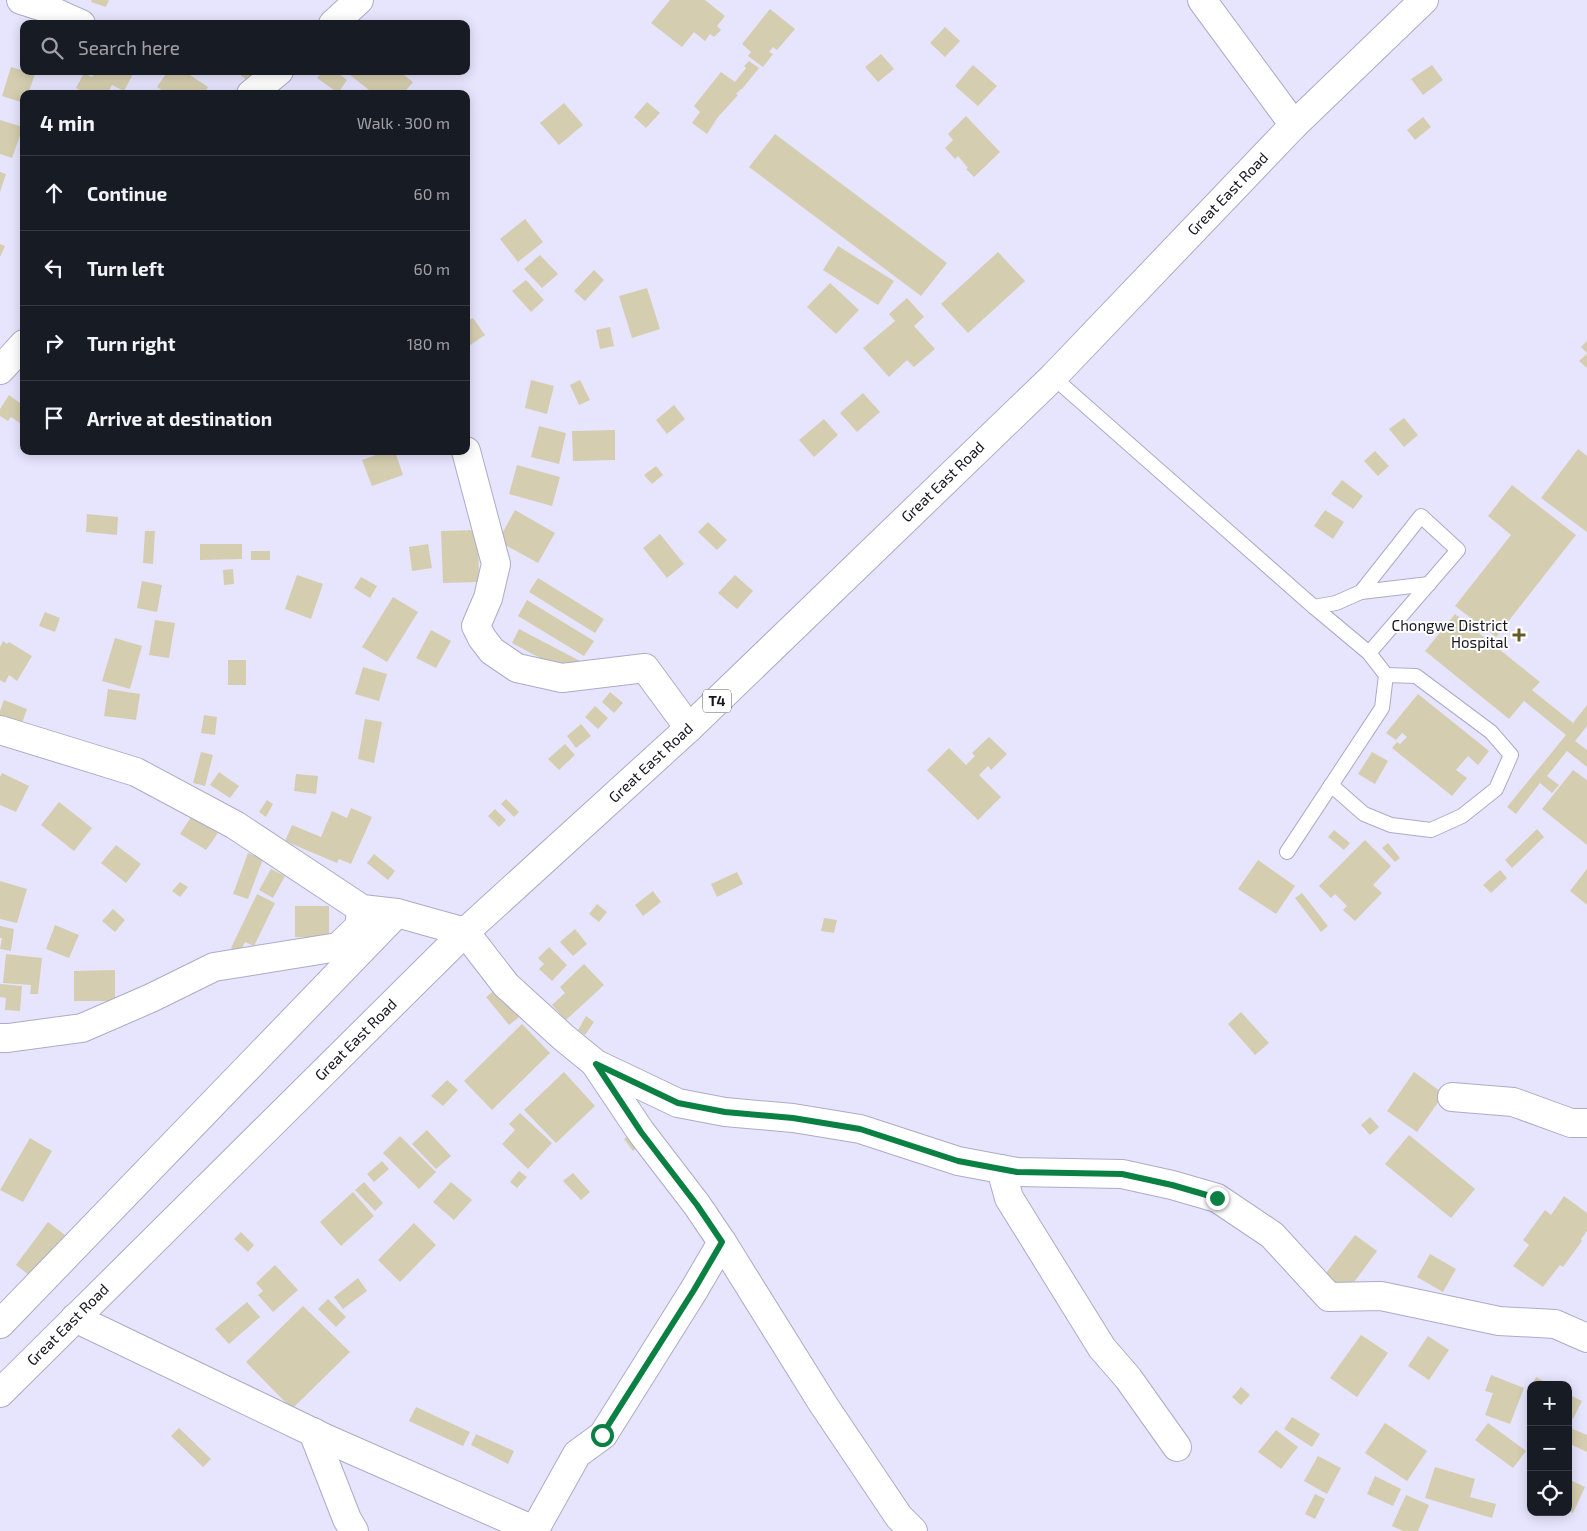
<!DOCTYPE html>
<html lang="en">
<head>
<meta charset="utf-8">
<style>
  :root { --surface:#171b24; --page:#242831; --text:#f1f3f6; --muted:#9ea1a6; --line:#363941 }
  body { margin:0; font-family:"Exo 2",sans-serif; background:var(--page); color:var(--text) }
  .controls { position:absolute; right:15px; bottom:15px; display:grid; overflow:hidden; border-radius:10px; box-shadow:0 2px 12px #0003 }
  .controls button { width:45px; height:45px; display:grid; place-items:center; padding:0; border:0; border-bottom:1px solid var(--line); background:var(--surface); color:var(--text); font:25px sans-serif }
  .stop { position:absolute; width:15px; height:15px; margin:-11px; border:4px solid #0b8043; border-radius:50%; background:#fff }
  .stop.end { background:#0b8043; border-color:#fff; box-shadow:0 1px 5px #0008 }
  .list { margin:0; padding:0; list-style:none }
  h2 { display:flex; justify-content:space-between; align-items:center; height:65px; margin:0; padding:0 20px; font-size:21px }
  h2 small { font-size:16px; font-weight:400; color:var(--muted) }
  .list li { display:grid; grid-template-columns:32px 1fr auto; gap:15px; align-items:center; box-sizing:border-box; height:75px; padding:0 20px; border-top:1px solid var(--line) }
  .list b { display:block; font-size:19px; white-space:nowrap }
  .list em { font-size:16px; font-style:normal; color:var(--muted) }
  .icon { flex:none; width:28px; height:28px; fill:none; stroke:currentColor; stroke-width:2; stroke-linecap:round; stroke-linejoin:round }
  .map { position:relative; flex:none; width:1587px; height:1531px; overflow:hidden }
  .search { position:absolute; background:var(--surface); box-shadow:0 2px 12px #0003; left:20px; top:20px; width:450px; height:55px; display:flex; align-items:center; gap:12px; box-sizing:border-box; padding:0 18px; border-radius:10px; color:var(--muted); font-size:19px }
  .panel { position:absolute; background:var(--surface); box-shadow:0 2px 12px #0003; left:20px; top:90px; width:450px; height:365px; border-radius:10px }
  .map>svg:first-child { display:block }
  .building { fill:#d5cdaf }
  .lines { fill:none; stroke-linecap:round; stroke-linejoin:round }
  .lane-casing { stroke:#acabc8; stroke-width:16 }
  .street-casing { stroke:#acabc8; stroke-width:30 }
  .highway-casing { stroke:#acabc8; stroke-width:30 }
  .lane { stroke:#fff; stroke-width:14 }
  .street { stroke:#fff; stroke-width:28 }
  .highway { stroke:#fff; stroke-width:28 }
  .route { stroke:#0b8043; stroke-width:6 }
  .poi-dot { fill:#675a27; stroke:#fff; stroke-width:2 }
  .labels { text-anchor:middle; stroke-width:4; stroke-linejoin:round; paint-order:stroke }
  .shield { fill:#fff; stroke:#5c5b63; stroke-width:1 }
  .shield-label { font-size:14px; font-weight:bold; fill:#161520 }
  .street-label { font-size:15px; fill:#161520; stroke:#fff }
  .poi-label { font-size:15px; fill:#161520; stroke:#fff; text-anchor:end }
</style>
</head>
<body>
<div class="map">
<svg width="1587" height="1531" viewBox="0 0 1587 1531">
  <rect width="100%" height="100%" fill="#e7e5fe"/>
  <!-- building -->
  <g class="building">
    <polygon points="92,0 109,0 106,7 91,2"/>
    <polygon points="670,0 705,0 725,16 717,26 721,30 714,37 710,34 705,41 694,32 682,47 651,23"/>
    <polygon points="770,9 795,29 777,50 773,47 769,52 773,54 763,67 748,56 751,52 742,44"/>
    <polygon points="945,27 960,41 945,57 930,43"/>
    <polygon points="881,54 894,69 878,82 865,67"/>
    <polygon points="749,61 759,68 742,89 741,89 736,94 738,95 718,117 707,134 692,123 700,112 694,106 721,72 735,82 746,68 744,66"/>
    <polygon points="973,65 997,86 978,106 955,86"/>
    <polygon points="1432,65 1443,80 1423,95 1411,79"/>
    <polygon points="11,67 35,74 28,94 24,94 24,103 2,96"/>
    <polygon points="95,71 128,71 133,74 124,91 112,85 107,94 87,94 76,88 84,73 92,77"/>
    <polygon points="168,71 184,71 208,87 204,94 168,94 157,87"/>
    <polygon points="236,71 260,71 250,83"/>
    <polygon points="323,71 335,71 347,80 338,93 317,78"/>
    <polygon points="345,71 399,71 413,82 403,94 374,94"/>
    <polygon points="647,102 660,113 646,128 634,117"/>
    <polygon points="564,103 583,125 559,145 540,123"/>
    <polygon points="966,116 1000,152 974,177 966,169 968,168 958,156 955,159 945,148 953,140 948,134"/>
    <polygon points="1423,117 1431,127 1415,140 1407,130"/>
    <polygon points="0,120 23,127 12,158 0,154"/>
    <polygon points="775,134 947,263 921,296 749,167"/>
    <polygon points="20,152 24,152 24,163 20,164"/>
    <polygon points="0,172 6,174 0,192"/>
    <polygon points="525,219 543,242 518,262 500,239"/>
    <polygon points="0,244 5,246 0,257"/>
    <polygon points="838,246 894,281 878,305 823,270"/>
    <polygon points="998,252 1025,281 968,333 941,304"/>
    <polygon points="540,255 558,274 542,288 524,269"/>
    <polygon points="594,270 604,280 585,301 574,291"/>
    <polygon points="526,280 544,300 531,312 512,291"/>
    <polygon points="830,283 859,310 836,334 807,307"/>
    <polygon points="647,288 660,329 632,338 619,296"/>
    <polygon points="907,298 924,317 914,326 935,349 914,367 907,360 889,377 863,348 895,321 889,314"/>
    <polygon points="473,318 485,335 466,348 466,322"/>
    <polygon points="610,327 614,346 600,349 596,330"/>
    <polygon points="1587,341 1587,353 1581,347"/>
    <polygon points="1587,354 1587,368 1579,361"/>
    <polygon points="531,380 554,386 547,414 525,408"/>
    <polygon points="580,380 590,400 579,405 570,385"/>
    <polygon points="863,393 880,412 857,432 840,413"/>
    <polygon points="9,395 24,406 24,426 11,417 8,421 0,416 0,409"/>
    <polygon points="674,405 685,419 667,434 656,420"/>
    <polygon points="1404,418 1418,435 1404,447 1389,429"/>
    <polygon points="824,419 838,435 814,457 799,440"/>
    <polygon points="539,426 566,433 559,464 531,457"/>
    <polygon points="615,430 615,460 573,461 572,431"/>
    <polygon points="1578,449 1587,456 1587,532 1541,498"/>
    <polygon points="387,451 395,451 403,475 372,486 362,460"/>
    <polygon points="1375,451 1389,466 1378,476 1364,461"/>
    <polygon points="517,465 560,477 552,506 509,494"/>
    <polygon points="656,466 663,475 652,484 644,475"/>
    <polygon points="1342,480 1363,496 1353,509 1331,494"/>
    <polygon points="1512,485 1576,535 1496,637 1455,606 1511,535 1488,516"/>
    <polygon points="515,510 555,533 538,563 498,541"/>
    <polygon points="1325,510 1344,522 1333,539 1314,526"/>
    <polygon points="87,514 118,517 117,535 86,532"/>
    <polygon points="708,522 727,540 717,550 698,532"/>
    <polygon points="478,530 479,582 443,583 441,531"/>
    <polygon points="145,531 155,531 153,564 143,563"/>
    <polygon points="660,534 684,564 667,578 643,548"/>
    <polygon points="200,544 242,544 242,559 200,560"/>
    <polygon points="428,544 432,568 412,571 409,547"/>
    <rect x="251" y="551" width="19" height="9"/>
    <polygon points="233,569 234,584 224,585 223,570"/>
    <polygon points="297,575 323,584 311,619 285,609"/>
    <polygon points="735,575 753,591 737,609 718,593"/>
    <polygon points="361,577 377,586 370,598 354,588"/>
    <polygon points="538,578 604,619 595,633 529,592"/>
    <polygon points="142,581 162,585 157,612 137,608"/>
    <polygon points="393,597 418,612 387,662 362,647"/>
    <polygon points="527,600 594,641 584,656 518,616"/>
    <polygon points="45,612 60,618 55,632 39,626"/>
    <polygon points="1455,614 1540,682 1532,690 1573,723 1587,705 1587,726 1575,741 1587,750 1587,767 1567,751 1547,776 1559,785 1552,793 1540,783 1516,814 1507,807 1566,735 1524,701 1509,719 1425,651"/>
    <polygon points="155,620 175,623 169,658 149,655"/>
    <polygon points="519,629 580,661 572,675 512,643"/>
    <polygon points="431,630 451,641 436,668 416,658"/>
    <polygon points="115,638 142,646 130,689 102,681"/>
    <polygon points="3,641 7,644 9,642 32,656 17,681 9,675 5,683 0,680 0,647"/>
    <rect x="228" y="660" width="18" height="25"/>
    <polygon points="363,667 387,674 379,701 355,694"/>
    <polygon points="108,689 140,694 136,720 104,716"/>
    <polygon points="610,692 623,703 614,713 602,702"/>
    <polygon points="1418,694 1489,751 1478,765 1468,756 1456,770 1467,778 1452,796 1392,748 1397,742 1400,744 1407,737 1402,733 1396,740 1386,733"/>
    <polygon points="4,700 27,709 21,726 0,719 0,711"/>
    <polygon points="595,706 608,718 598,729 585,717"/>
    <polygon points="204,715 217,717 215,735 201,733"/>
    <polygon points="365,719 382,722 374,763 358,759"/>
    <polygon points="581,724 591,736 576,748 567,736"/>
    <polygon points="989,737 1007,754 991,770 988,766 979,775 1001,797 978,820 927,770 949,748 966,765 975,756 972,753"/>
    <polygon points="565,744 575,755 559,770 548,759"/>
    <polygon points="201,752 213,755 205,786 193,783"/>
    <polygon points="1372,752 1388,761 1375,784 1358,774"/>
    <polygon points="1573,770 1587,780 1587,845 1542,809"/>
    <polygon points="219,772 239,786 230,798 210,785"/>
    <polygon points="2,773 29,786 16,812 0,805 0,777"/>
    <polygon points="296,774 318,776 316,794 294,791"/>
    <polygon points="506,799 519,812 514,817 501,804"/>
    <polygon points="267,800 273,804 266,817 259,812"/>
    <polygon points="59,802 92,828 74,851 41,825"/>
    <polygon points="351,808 372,817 351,864 339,859 337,863 285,841 292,825 321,837 332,811 347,818"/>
    <polygon points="495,809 506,820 499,827 488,816"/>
    <polygon points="191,817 218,833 206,850 180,834"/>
    <polygon points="1537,829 1544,837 1512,868 1505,860"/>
    <polygon points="1334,830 1350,843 1344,850 1328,837"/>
    <polygon points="1365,840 1391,866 1373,885 1382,893 1355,921 1343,910 1347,906 1335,894 1331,898 1319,886"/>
    <polygon points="1388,843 1400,858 1395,862 1382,848"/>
    <polygon points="116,845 141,864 126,883 101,863"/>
    <polygon points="248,853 263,859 248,899 233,894"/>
    <polygon points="374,854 395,871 388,880 367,863"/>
    <polygon points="1258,860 1295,886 1276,914 1238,889"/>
    <polygon points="271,869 285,876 273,898 259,890"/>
    <polygon points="1587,869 1587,905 1570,891"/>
    <polygon points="1500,870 1507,878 1491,893 1483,885"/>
    <polygon points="737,872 743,884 717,897 711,884"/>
    <polygon points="0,881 27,889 17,923 0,919"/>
    <polygon points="180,882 188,887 180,897 172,891"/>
    <polygon points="653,891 661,902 643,916 635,905"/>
    <polygon points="1302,893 1328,926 1321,932 1295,898"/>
    <polygon points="257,894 275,903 254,946 245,942 240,953 231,948"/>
    <polygon points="597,904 607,912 599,922 589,914"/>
    <polygon points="295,906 329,906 329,938 295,937"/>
    <polygon points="113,909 125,920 115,932 102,921"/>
    <polygon points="824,918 837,920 834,933 821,931"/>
    <polygon points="55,925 79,935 69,958 46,949"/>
    <polygon points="0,926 14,929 11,951 0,949 2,938 0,938"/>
    <polygon points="575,929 587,944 573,956 560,942"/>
    <polygon points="549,947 567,965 552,981 539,969 544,964 538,958"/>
    <polygon points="6,954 42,958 38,994 30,994 31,985 3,983"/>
    <polygon points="584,964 604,985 566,1020 552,1005 565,993 560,987"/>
    <polygon points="115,970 115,1001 74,1001 74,971"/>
    <polygon points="0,984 22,986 20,1011 5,1010 6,998 0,997"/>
    <polygon points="500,986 523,1014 509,1025 486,997"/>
    <polygon points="1241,1012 1269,1043 1255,1055 1228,1024"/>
    <polygon points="586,1016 594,1022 585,1035 578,1030"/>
    <polygon points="522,1024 550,1053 492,1110 464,1081"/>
    <polygon points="564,1072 595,1106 556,1143 524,1110"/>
    <polygon points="1414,1072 1444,1094 1417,1132 1387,1111"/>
    <polygon points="447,1080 458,1090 443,1106 431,1096"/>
    <polygon points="520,1113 552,1143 528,1169 502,1144 515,1130 509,1124"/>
    <polygon points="1370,1117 1379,1127 1370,1135 1361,1125"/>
    <polygon points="427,1130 451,1156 436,1169 412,1144"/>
    <polygon points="637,1130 645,1142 633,1151 624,1139"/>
    <polygon points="1409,1135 1475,1189 1451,1218 1385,1164"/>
    <polygon points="400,1136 436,1172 419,1189 383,1153"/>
    <polygon points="30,1138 52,1151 23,1202 0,1190"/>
    <polygon points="382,1161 389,1169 374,1182 367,1174"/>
    <polygon points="519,1171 527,1177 517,1188 510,1182"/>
    <polygon points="573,1173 590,1192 581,1200 563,1181"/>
    <polygon points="364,1182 383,1203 375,1211 355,1190"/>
    <polygon points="451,1182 472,1200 454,1220 433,1202"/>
    <polygon points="353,1192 374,1216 341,1246 320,1222"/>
    <polygon points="1564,1196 1587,1213 1587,1231 1581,1239 1582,1241 1563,1267 1560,1265 1543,1287 1513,1266 1529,1245 1523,1240 1545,1210 1551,1215"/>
    <polygon points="48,1222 65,1235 33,1278 16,1265"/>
    <polygon points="414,1223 436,1245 400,1282 378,1260"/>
    <polygon points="241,1232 254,1245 248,1252 234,1239"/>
    <polygon points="1355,1235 1377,1251 1346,1293 1323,1277"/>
    <polygon points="1430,1254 1456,1269 1443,1292 1417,1277"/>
    <polygon points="275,1265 298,1290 273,1312 258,1295 263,1291 256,1283"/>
    <polygon points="358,1278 367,1291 343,1309 334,1297"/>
    <polygon points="328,1299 346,1317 336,1327 318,1309"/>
    <polygon points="247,1302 260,1317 229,1344 215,1329"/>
    <polygon points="303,1306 350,1352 292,1409 246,1362"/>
    <polygon points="1361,1335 1388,1353 1357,1397 1330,1378"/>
    <polygon points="1428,1336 1449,1350 1429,1380 1408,1366"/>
    <polygon points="1491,1375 1524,1388 1510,1424 1485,1415 1493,1393 1485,1391"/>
    <polygon points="1536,1377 1551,1385 1532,1385"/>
    <polygon points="1241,1387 1250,1395 1241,1405 1232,1397"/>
    <polygon points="1568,1394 1582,1401 1573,1419 1568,1416"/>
    <polygon points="416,1407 470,1432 463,1446 409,1421"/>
    <polygon points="1292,1417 1320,1434 1312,1447 1284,1429"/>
    <polygon points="1385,1423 1427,1451 1407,1481 1365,1453"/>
    <polygon points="1488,1423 1526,1451 1513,1468 1475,1440"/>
    <polygon points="1568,1427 1587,1435 1587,1452 1568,1443"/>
    <polygon points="179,1428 211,1459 203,1467 171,1436"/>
    <polygon points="1276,1430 1298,1447 1281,1469 1258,1452"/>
    <polygon points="476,1434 514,1451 508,1464 471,1445"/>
    <polygon points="1318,1456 1341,1468 1327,1494 1304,1481"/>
    <polygon points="1435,1467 1475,1479 1470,1497 1496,1504 1492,1518 1425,1498"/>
    <polygon points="1375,1476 1401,1489 1393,1506 1367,1494"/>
    <polygon points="1568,1479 1585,1487 1573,1513 1568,1511"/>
    <polygon points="1315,1494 1325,1499 1315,1519 1305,1514"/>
    <polygon points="1406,1495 1429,1505 1418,1531 1403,1531 1392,1526"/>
  </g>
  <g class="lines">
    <defs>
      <g id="lane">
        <polyline points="1053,377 1314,607 1369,653 1386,675 1382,708 1287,852"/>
        <polyline points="1361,592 1429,584"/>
        <polyline points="1314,607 1336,603 1361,592 1421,516 1458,550 1369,653"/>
        <polyline points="1331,785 1364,814 1391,825 1431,830 1462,816 1496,789 1511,755 1491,732 1416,676 1386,675"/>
      </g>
      <g id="street">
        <polyline points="21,0 43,7 81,24"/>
        <polyline points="1202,0 1294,125"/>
        <polyline points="333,24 359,0"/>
        <polyline points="251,94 279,71"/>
        <polyline points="0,370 24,344"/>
        <polyline points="466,451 496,564 488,598 476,626 482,638 492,651 517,668 562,678 645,668 689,728"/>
        <polyline points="0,730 136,772 235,825 362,909 397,913 465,932 506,985 563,1037 596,1064 678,1103 725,1112 793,1118 860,1129 958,1161 1017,1172 1122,1174 1172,1185 1217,1198 1272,1235 1329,1297 1381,1296 1499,1321 1555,1324 1587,1338"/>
        <polyline points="0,1038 8,1038 82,1028 151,998 214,967 338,947 359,927 360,919"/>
        <polyline points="596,1065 641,1132 697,1205 722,1242 823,1404 899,1517 913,1531"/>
        <polyline points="1452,1097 1513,1102 1571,1123 1587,1123"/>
        <polyline points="1001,1169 1009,1198 1102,1348 1128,1378 1177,1447"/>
        <polyline points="75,1318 327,1439 536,1531"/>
        <polyline points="0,1324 397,913"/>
        <polyline points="313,1432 347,1519 354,1531"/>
        <polyline points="534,1531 577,1454 603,1435 694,1290 722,1242"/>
      </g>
      <polyline id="highway" points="0,1393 465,932 689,728 1053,377 1294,125 1424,0"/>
    </defs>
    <!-- lane casing -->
    <use href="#lane" class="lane-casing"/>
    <!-- street casing -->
    <use href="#street" class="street-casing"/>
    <!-- highway casing -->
    <use href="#highway" class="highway-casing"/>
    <!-- lane -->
    <use href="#lane" class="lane"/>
    <!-- street -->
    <use href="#street" class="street"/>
    <!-- highway -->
    <use href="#highway" class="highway"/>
  </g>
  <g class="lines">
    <!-- route -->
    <polyline class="route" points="602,1435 694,1290 722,1242 697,1205 641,1132 596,1064 678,1103 725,1112 793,1118 860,1129 958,1161 1017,1172 1122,1174 1172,1185 1217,1198"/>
  </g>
  <!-- markers -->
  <path class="poi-dot" d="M1516.5 627.5h5v5h5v5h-5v5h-5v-5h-5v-5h5z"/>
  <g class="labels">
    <!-- shield labels -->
    <rect class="shield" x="703" y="689.5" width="28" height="23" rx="4"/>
    <g class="shield-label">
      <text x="717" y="706">T4</text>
    </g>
    <!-- street labels -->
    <g class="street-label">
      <text transform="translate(1228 194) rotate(-46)" y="5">Great East Road</text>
      <text transform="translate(943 482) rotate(-44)" y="5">Great East Road</text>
      <text transform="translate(651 763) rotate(-43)" y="5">Great East Road</text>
      <text transform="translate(356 1040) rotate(-45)" y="5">Great East Road</text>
      <text transform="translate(68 1325) rotate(-45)" y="5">Great East Road</text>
    </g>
    <!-- poi labels -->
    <g class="poi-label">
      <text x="1508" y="631">Chongwe District<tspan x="1508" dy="17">Hospital</tspan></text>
    </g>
  </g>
</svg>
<div class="controls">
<button>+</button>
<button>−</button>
<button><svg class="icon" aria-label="locate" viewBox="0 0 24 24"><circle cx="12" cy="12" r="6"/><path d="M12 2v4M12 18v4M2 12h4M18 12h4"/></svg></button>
</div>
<div class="stop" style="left:602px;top:1435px"></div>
<div class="stop end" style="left:1217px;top:1198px"></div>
<div class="search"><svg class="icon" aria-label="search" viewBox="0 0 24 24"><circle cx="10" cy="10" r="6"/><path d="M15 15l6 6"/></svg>Search here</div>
<section class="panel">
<h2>4 min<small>Walk · 300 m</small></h2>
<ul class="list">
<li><svg class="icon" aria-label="ahead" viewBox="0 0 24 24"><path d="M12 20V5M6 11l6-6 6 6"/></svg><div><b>Continue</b></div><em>60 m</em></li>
<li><svg class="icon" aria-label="left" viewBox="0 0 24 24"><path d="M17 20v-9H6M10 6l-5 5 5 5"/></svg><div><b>Turn left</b></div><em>60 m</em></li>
<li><svg class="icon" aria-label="right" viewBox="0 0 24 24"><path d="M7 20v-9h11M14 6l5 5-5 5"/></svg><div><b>Turn right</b></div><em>180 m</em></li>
<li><svg class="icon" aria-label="arrive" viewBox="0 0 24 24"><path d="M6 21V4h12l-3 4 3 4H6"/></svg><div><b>Arrive at destination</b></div></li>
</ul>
</section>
</div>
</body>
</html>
